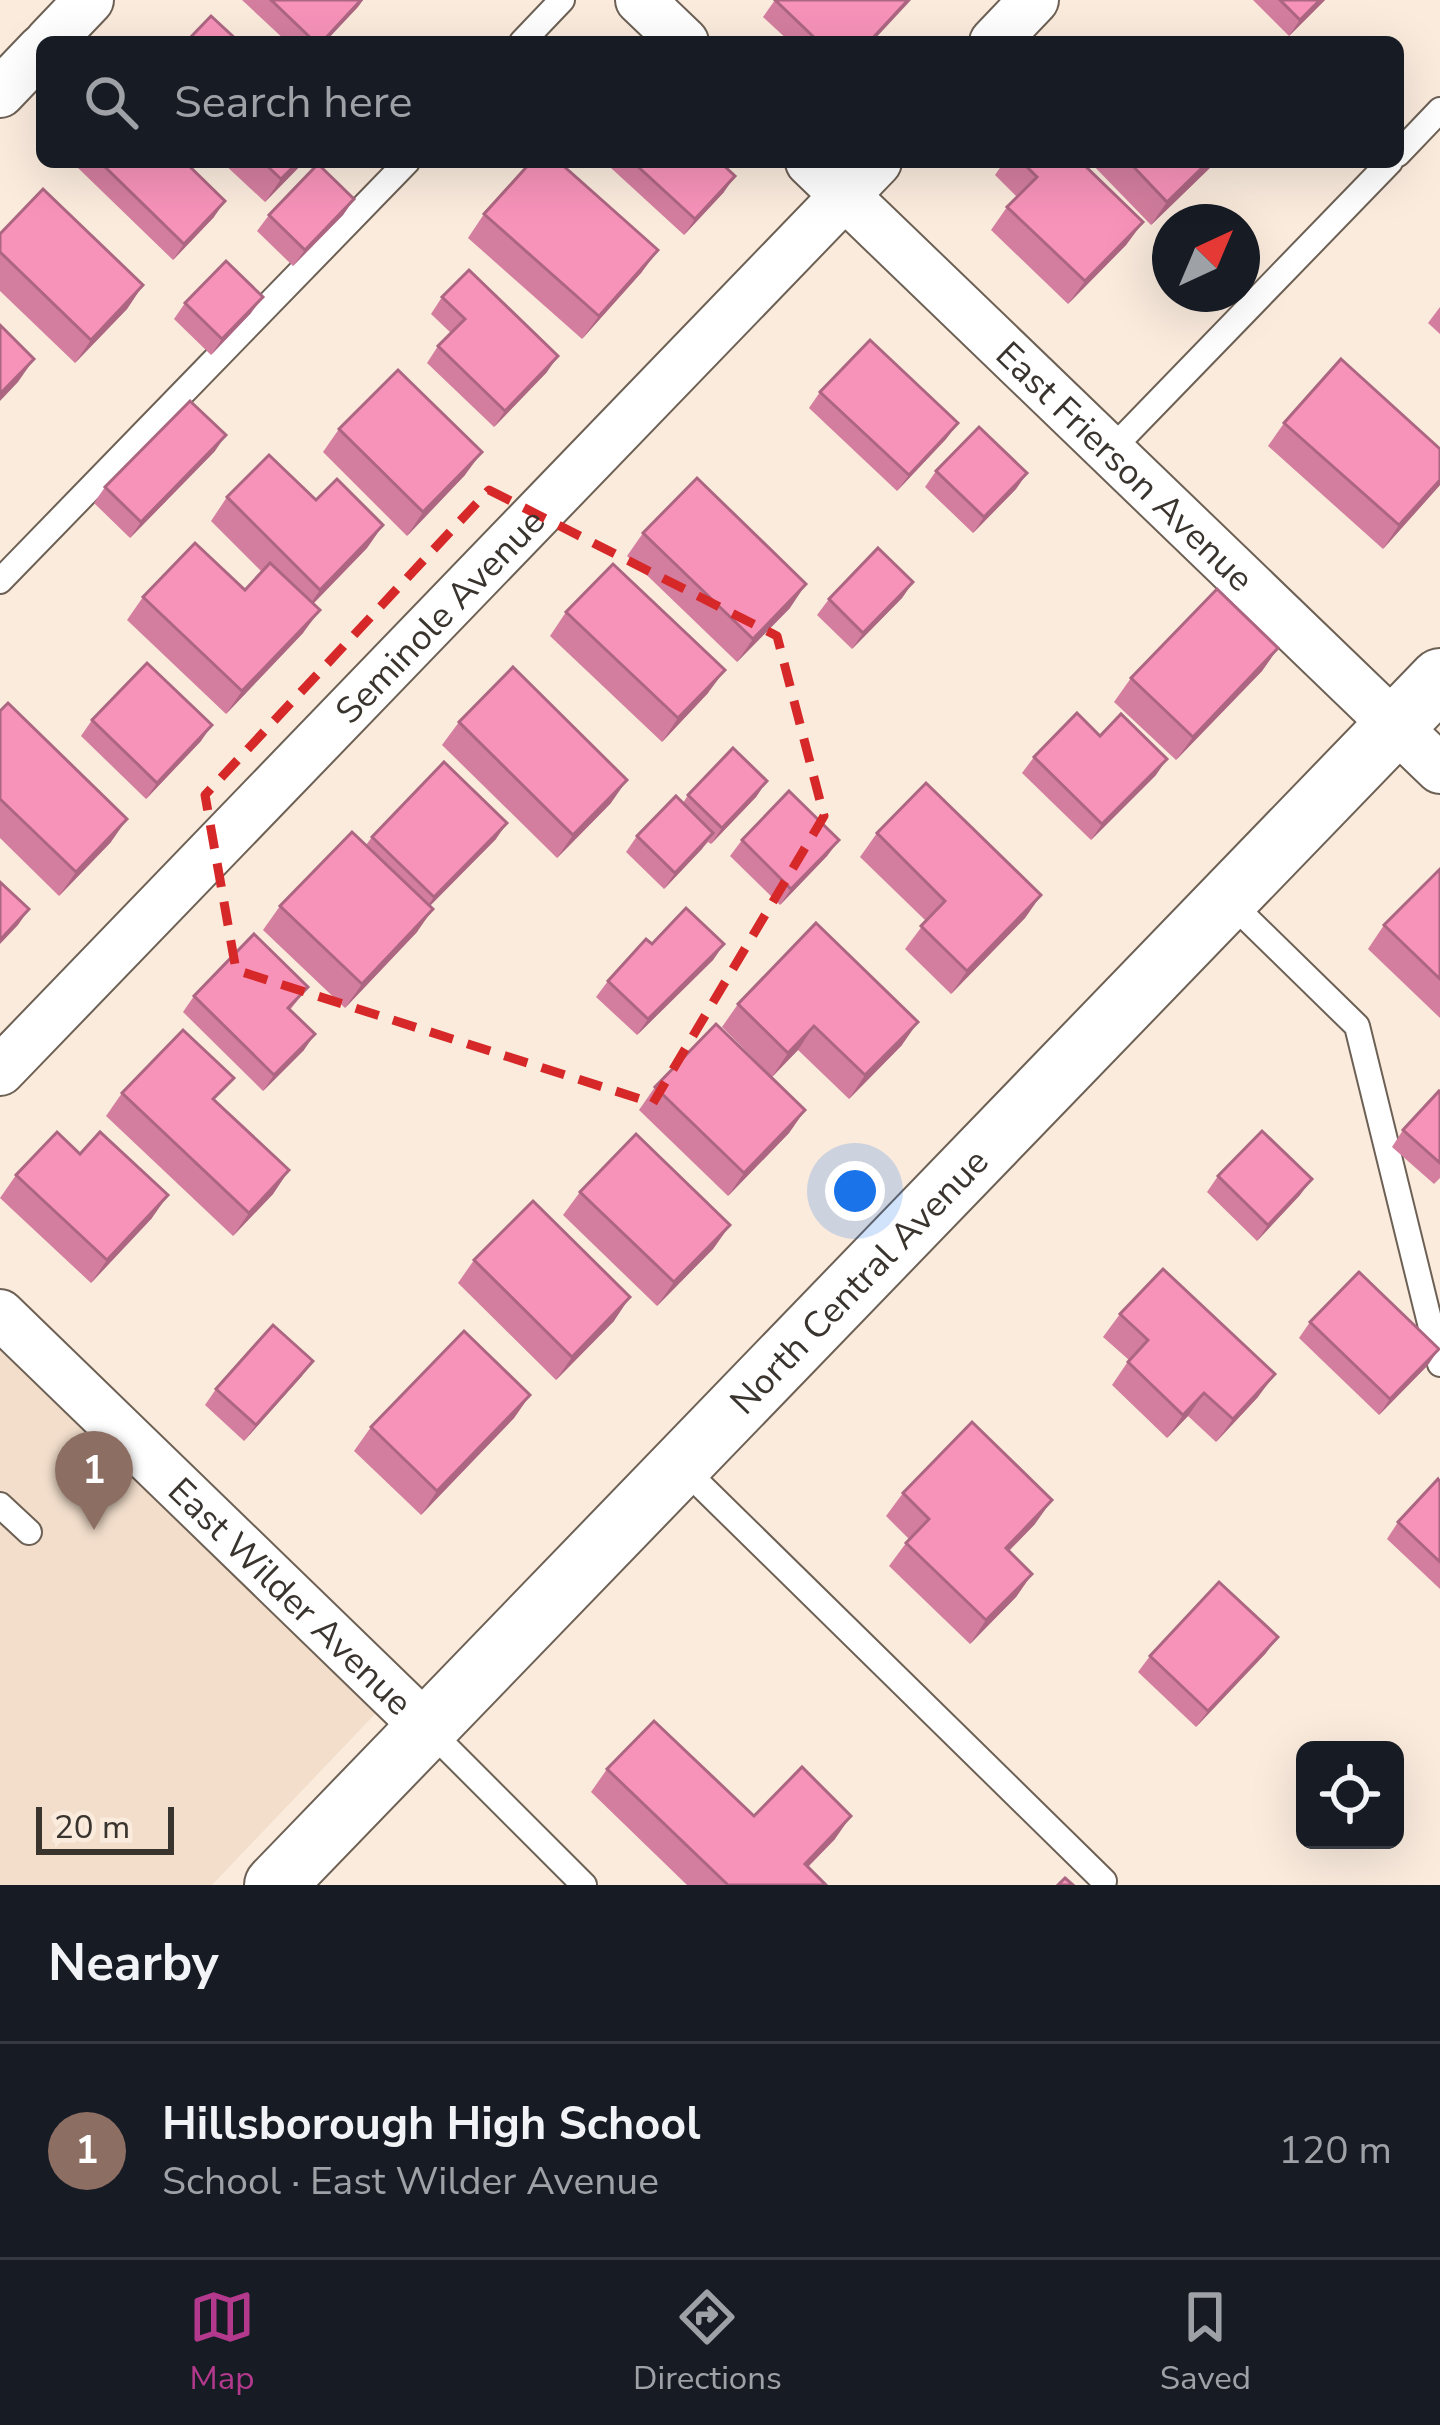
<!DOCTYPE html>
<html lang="en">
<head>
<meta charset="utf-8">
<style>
  :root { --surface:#171b24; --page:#242831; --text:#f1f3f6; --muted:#9ea1a6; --line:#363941; --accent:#b3398c }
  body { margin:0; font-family:"Nunito Sans",sans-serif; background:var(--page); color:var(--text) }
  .controls { position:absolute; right:36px; bottom:36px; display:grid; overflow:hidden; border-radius:18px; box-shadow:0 12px 48px #0002 }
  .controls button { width:108px; height:108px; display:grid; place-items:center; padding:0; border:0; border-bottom:3px solid var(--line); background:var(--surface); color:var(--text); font:60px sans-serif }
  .compass { position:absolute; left:1152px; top:204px; width:108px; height:108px; border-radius:50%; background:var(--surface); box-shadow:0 12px 48px #0002; rotate:44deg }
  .scale { position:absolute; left:36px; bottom:30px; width:138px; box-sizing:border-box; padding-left:12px; border:6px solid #3a342f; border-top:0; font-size:33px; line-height:42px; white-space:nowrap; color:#3a342f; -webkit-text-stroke:9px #faebdd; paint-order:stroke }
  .you { position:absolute; left:855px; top:1191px; width:42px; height:42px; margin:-30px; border:9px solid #fff; border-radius:50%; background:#1a73e8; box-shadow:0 0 0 18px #1a73e833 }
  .badge { display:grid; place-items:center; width:78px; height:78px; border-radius:50%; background:var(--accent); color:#fff; font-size:39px; font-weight:700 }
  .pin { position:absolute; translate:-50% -99px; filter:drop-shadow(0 3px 6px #0008) }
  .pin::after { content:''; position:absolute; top:63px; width:42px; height:36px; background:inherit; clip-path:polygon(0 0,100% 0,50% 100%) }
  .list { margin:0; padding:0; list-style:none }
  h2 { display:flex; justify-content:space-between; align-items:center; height:156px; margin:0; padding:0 48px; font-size:51px }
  h2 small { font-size:39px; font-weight:400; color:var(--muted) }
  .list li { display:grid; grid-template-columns:78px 1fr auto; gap:36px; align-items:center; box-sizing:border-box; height:216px; padding:0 48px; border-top:3px solid var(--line) }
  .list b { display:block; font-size:45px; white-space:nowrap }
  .list p { margin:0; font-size:39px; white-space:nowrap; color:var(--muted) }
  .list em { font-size:39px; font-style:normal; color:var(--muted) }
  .icon { flex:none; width:66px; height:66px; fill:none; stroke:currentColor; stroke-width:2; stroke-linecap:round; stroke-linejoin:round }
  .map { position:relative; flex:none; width:1440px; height:1885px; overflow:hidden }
  .search { position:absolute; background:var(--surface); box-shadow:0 12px 48px #0002; left:36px; right:36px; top:36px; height:132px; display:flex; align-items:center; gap:30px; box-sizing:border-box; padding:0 42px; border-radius:18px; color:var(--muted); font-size:45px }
  .sheet { height:372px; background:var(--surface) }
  nav { display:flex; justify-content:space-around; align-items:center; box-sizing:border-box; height:168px; border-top:3px solid var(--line); background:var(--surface); font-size:33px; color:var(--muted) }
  nav a { display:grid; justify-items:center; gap:6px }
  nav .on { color:var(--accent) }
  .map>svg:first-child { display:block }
  .built { fill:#f2decb }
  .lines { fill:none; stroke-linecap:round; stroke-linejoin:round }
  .service-casing { stroke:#6d6054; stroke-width:28 }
  .minor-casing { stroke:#6d6054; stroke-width:52 }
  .tertiary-casing { stroke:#6d6054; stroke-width:64 }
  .service { stroke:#fff; stroke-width:24 }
  .minor { stroke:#fff; stroke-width:48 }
  .tertiary { stroke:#fff; stroke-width:60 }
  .wall { fill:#d47e9f }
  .shaded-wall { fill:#ad6682 }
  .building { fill:#f792b9; stroke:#ad6682; stroke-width:3 }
  .marked { fill:none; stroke:#d62828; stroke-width:9; stroke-dasharray:24 15; stroke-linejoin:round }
  .labels { text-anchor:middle; stroke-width:9; stroke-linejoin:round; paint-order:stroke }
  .street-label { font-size:36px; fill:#3a342f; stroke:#faebdd }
</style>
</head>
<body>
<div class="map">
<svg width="1440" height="1885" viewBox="0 0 1440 1885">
  <rect width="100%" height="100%" fill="#faebdd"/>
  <!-- built -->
  <polygon class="built" points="0,1346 376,1713 212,1885 0,1885"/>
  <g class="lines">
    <defs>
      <g id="service">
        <polyline points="522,42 562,0"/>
        <polyline points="1398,154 1440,110"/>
        <polyline points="1110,451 1390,162"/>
        <polyline points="0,581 407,162"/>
        <polyline points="1228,900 1357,1026 1440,1364"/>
        <polyline points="681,1466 1104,1881"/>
        <polyline points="0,1505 29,1532"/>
        <polyline points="425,1726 584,1885"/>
      </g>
      <g id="minor">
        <polyline points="640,0 684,42"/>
        <polyline points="49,42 89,0"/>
        <polyline points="994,42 1034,0"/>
        <polyline points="0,93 42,49"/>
        <path id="s1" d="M810 162 1440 769"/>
        <path id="s2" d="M0 1071 877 162"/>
        <path id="s3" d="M0 1314 425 1726"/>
      </g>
      <g id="tertiary">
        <path id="s4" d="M275 1885 1440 679"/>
      </g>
    </defs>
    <!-- service casing -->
    <use href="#service" class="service-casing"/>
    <!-- minor casing -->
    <use href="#minor" class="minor-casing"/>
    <!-- tertiary casing -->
    <use href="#tertiary" class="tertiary-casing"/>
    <!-- service -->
    <use href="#service" class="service"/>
    <!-- minor -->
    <use href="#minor" class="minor"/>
    <!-- tertiary -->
    <use href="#tertiary" class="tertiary"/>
  </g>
  <!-- wall -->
  <g class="wall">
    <polygon points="242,0 363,0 325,42 287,42"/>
    <polygon points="775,0 872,42 790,42 763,17"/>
    <polygon points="1253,0 1325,0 1289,36"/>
    <polygon points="80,162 185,162 214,217 173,260 77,167"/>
    <polygon points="222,162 304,162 265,202"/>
    <polygon points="615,162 720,162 724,192 684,235 611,168"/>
    <polygon points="1004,162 1081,162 1143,222 1126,245 1068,304 991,230 1007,207 1017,197 995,175"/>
    <polygon points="1090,162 1216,162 1151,225"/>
    <polygon points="354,199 343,215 293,266 257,231 269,215"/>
    <polygon points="484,214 658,250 641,273 582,339 468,238"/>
    <polygon points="0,234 143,285 127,309 75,363 0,291"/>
    <polygon points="442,297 547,372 494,427 427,363 438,346 451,333 431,314"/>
    <polygon points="185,303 251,313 211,355 174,319"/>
    <polygon points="1440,307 1440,334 1428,323"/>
    <polygon points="820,392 958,423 946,439 897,491 809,408"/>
    <polygon points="1284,423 1440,485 1383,549 1268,446"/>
    <polygon points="339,429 465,475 407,536 323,452"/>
    <polygon points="215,451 130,538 94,503 105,487"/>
    <polygon points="936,471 1027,473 1016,489 973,533 925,487"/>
    <polygon points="227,497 316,500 383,525 367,548 313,604 303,633 226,714 127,620 143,597 245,590 262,572 211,521"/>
    <polygon points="643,533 790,608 737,662 627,556"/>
    <polygon points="913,582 902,598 852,649 817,615 829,599"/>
    <polygon points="566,612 708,693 662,742 550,636"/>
    <polygon points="1278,648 1262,671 1176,760 1114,702 1131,678"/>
    <polygon points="0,711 111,842 59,896 0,838"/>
    <polygon points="92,720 201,741 146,799 81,736"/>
    <polygon points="459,722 611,803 557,858 442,745"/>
    <polygon points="1100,736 1156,775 1091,840 1022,773 1034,757"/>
    <polygon points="767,781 756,797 711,844 708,842 664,889 626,852 637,836 683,803 688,795"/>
    <polygon points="877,833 1041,895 1025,918 951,994 905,949 926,921 860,857"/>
    <polygon points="372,837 496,839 429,906 417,932 345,1008 263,930 280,906 366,845"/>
    <polygon points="742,840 839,840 827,856 780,905 730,856"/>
    <polygon points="1440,869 1440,1018 1368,949 1384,925"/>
    <polygon points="652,944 724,944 713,960 637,1035 596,997 608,981"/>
    <polygon points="308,987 290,1010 304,1050 263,1091 183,1012 194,996"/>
    <polygon points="738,1004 902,1045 849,1099 798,1050 772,1077 722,1027"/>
    <polygon points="655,1087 805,1110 789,1133 728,1196 639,1110"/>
    <polygon points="1440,1092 1440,1178 1434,1184 1392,1147 1403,1130"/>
    <polygon points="122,1093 217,1102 289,1170 273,1194 233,1236 106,1116"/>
    <polygon points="80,1154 152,1218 91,1283 0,1198 16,1175"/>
    <polygon points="1218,1176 1300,1195 1257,1241 1207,1192"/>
    <polygon points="580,1192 730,1225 713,1249 657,1306 563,1215"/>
    <polygon points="474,1260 614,1321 556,1380 458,1283"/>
    <polygon points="1120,1314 1258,1397 1216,1442 1188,1416 1167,1438 1112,1385 1129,1360 1103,1337"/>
    <polygon points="1310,1322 1428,1365 1379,1415 1299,1338"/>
    <polygon points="313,1361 301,1377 244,1441 205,1405 216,1389"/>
    <polygon points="530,1395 514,1418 421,1515 354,1451 371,1427"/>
    <polygon points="1440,1482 1440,1589 1387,1539 1398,1522"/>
    <polygon points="903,1493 1035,1524 1009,1551 1032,1574 1016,1597 970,1644 889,1566 909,1539 886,1516"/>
    <polygon points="1266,1653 1196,1727 1138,1672 1150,1656"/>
    <polygon points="607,1769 754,1816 835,1839 808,1867 826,1885 687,1885 591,1792"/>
  </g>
  <!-- shaded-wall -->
  <g class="shaded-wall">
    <polygon points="361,0 363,0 358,7 325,42 322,42"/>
    <polygon points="908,0 911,0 872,42 869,42"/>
    <polygon points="1320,0 1325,0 1289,36 1300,20"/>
    <polygon points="298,162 304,162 265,202 281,179"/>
    <polygon points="1208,162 1216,162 1151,225 1167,202"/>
    <polygon points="735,176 724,192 684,235 695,219"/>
    <polygon points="354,199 343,215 293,266 305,250"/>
    <polygon points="225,201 214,217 173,260 184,244"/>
    <polygon points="1143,222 1126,245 1068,304 1085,281"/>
    <polygon points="658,250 641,273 582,339 599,316"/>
    <polygon points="143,285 127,309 75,363 91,340"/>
    <polygon points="263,297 251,313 211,355 222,339"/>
    <polygon points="558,356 547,372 494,427 505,411"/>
    <polygon points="34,359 18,382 0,401 0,394"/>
    <polygon points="958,423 946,439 897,491 909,475"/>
    <polygon points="226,435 215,451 130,538 141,522"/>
    <polygon points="482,452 465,475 407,536 423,512"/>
    <polygon points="1027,473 1016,489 973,533 984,517"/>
    <polygon points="1440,480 1440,485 1383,549 1399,525"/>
    <polygon points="383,525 367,548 304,613 320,590"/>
    <polygon points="913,582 902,598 852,649 863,633"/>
    <polygon points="806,584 790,608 737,662 753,639"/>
    <polygon points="320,610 303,633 226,714 242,691"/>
    <polygon points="1278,648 1262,671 1176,760 1193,737"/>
    <polygon points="725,670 708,693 662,742 678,718"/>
    <polygon points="212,725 201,741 146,799 157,783"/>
    <polygon points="1167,759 1156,775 1091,840 1102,824"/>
    <polygon points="627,780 611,803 557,858 573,835"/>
    <polygon points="767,781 756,797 711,844 722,828"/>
    <polygon points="127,819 111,842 59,896 76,872"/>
    <polygon points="507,823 496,839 423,913 434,897"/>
    <polygon points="713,833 702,849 664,889 675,873"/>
    <polygon points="839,840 827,856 780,905 791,889"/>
    <polygon points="1041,895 1025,918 951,994 967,971"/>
    <polygon points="29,909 18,925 0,944 0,940"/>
    <polygon points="433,909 417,932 345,1008 362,984"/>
    <polygon points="724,944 713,960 637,1035 648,1019"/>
    <polygon points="918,1022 902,1045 849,1099 865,1075"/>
    <polygon points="814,1026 798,1050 772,1077 788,1053"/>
    <polygon points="315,1034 304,1050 263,1091 274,1075"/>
    <polygon points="805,1110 789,1133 728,1196 744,1173"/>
    <polygon points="289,1170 273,1194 233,1236 249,1213"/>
    <polygon points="1312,1179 1300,1195 1257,1241 1268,1225"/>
    <polygon points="168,1195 152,1218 91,1283 107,1260"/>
    <polygon points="730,1225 713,1249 657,1306 674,1282"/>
    <polygon points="630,1297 614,1321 556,1380 572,1357"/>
    <polygon points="1439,1349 1428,1365 1379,1415 1390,1399"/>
    <polygon points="313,1361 301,1377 244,1441 256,1425"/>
    <polygon points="1275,1374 1258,1397 1216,1442 1233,1419"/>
    <polygon points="1204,1393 1188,1416 1167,1438 1183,1415"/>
    <polygon points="530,1395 514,1418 421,1515 437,1491"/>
    <polygon points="1052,1500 1035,1524 989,1571 1006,1548"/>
    <polygon points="1032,1574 1016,1597 970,1644 986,1620"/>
    <polygon points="1278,1637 1266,1653 1196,1727 1208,1711"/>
    <polygon points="851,1816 835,1839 790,1885 805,1864"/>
  </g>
  <!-- building -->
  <g class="building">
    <polygon points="271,0 361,0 322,42 315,42"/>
    <polygon points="775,0 908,0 869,42 819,42"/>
    <polygon points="1280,0 1320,0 1300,20"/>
    <polygon points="211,16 239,42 186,42"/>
    <polygon points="100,162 185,162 225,201 184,244"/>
    <polygon points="263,162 298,162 281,179"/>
    <polygon points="531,162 559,162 658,250 599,316 484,214"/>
    <polygon points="633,162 720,162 735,176 695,219"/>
    <polygon points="1022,162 1081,162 1143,222 1085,281 1007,207 1037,177"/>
    <polygon points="1129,162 1208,162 1167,202"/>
    <polygon points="318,164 354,199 305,250 269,215"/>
    <polygon points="43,189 143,285 91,340 0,252 0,234"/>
    <polygon points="226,261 263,297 222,339 185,303"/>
    <polygon points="469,270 558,356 505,411 438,346 465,319 442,297"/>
    <polygon points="0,325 34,359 0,394"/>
    <polygon points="870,340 958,423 909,475 820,392"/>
    <polygon points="1341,359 1440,449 1440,480 1399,525 1284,423"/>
    <polygon points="398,370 482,452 423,512 339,429"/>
    <polygon points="190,401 226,435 141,522 105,487"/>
    <polygon points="979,427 1027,473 984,517 936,471"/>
    <polygon points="269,455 316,500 337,479 383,525 320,590 227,497"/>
    <polygon points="697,478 806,584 753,639 643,533"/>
    <polygon points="195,543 245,590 270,563 320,610 242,691 143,597"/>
    <polygon points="878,548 913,582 863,633 829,599"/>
    <polygon points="613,564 725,670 678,718 566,612"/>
    <polygon points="1217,589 1278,648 1193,737 1131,678"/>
    <polygon points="147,663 212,725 157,783 92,720"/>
    <polygon points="513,667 627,780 573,835 459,722"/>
    <polygon points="8,703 127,819 76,872 0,799 0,711"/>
    <polygon points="1077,713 1100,736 1121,714 1167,759 1102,824 1034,757"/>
    <polygon points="733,748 767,781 722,828 688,795"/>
    <polygon points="444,762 507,823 434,897 372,837"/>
    <polygon points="926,783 1041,895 967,971 921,926 945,901 877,833"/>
    <polygon points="789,791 839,840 791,889 742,840"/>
    <polygon points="676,796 713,833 675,873 637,836"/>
    <polygon points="352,832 433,909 362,984 280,906"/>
    <polygon points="1440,869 1440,979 1384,925"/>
    <polygon points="0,882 29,909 0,940"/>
    <polygon points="686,908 724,944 648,1019 608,981 646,939 652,944"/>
    <polygon points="816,923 918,1022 865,1075 814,1026 788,1053 738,1004"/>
    <polygon points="254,934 308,987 288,1008 315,1034 274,1075 194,996"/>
    <polygon points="716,1024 805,1110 744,1173 655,1087"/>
    <polygon points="183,1030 234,1078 213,1099 289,1170 249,1213 122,1093"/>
    <polygon points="1439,1091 1440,1092 1440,1163 1403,1130"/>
    <polygon points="1262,1131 1312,1179 1268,1225 1218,1176"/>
    <polygon points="57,1132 80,1154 100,1132 168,1195 107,1260 16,1175"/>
    <polygon points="636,1134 730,1225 674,1282 580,1192"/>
    <polygon points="533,1201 630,1297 572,1357 474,1260"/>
    <polygon points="1163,1269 1275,1374 1233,1419 1204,1393 1183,1415 1128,1362 1148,1340 1120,1314"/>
    <polygon points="1359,1272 1439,1349 1390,1399 1310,1322"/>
    <polygon points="273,1325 313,1361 256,1425 216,1389"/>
    <polygon points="464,1331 530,1395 437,1491 371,1427"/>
    <polygon points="972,1422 1052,1500 1006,1548 1032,1574 986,1620 906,1543 929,1519 903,1493"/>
    <polygon points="1438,1479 1440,1482 1440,1562 1398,1522"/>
    <polygon points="1219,1582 1278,1637 1208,1711 1150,1656"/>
    <polygon points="654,1721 754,1816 802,1767 851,1816 805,1864 826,1885 728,1885 607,1769"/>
    <polygon points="1065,1878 1073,1885 1058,1885"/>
  </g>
  <!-- marked area -->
  <path class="marked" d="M489 490 777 636 824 816 653 1103 236 970 205 795Z"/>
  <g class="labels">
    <!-- street labels -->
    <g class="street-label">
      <text dy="13" stroke="none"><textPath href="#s1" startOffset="438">East Frierson Avenue</textPath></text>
      <text dy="13" stroke="none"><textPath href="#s2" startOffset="633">Seminole Avenue</textPath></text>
      <text dy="13" stroke="none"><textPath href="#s4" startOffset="840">North Central Avenue</textPath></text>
      <text dy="13" stroke="none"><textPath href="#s3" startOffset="405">East Wilder Avenue</textPath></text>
    </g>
  </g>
</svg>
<div class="controls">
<button><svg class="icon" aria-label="locate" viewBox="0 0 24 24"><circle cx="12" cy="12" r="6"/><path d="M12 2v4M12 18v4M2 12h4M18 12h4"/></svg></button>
</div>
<svg class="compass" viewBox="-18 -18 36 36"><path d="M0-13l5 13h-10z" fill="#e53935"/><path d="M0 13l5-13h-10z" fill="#9ea1a6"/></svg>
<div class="scale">20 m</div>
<div class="you"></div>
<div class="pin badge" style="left:94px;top:1530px;background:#8d6e63">1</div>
<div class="search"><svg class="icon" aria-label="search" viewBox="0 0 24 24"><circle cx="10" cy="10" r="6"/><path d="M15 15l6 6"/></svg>Search here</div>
</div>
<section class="sheet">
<h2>Nearby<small></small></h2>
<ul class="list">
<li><span class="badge" style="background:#8d6e63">1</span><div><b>Hillsborough High School</b><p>School · East Wilder Avenue</p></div><em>120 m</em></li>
</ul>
</section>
<nav>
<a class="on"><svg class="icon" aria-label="map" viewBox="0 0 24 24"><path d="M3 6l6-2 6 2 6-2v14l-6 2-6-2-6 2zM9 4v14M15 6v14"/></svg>Map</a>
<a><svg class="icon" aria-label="directions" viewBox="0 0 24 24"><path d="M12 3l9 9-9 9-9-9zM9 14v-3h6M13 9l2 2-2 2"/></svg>Directions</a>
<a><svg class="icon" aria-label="saved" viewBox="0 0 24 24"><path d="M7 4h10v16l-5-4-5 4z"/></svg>Saved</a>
</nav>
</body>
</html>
